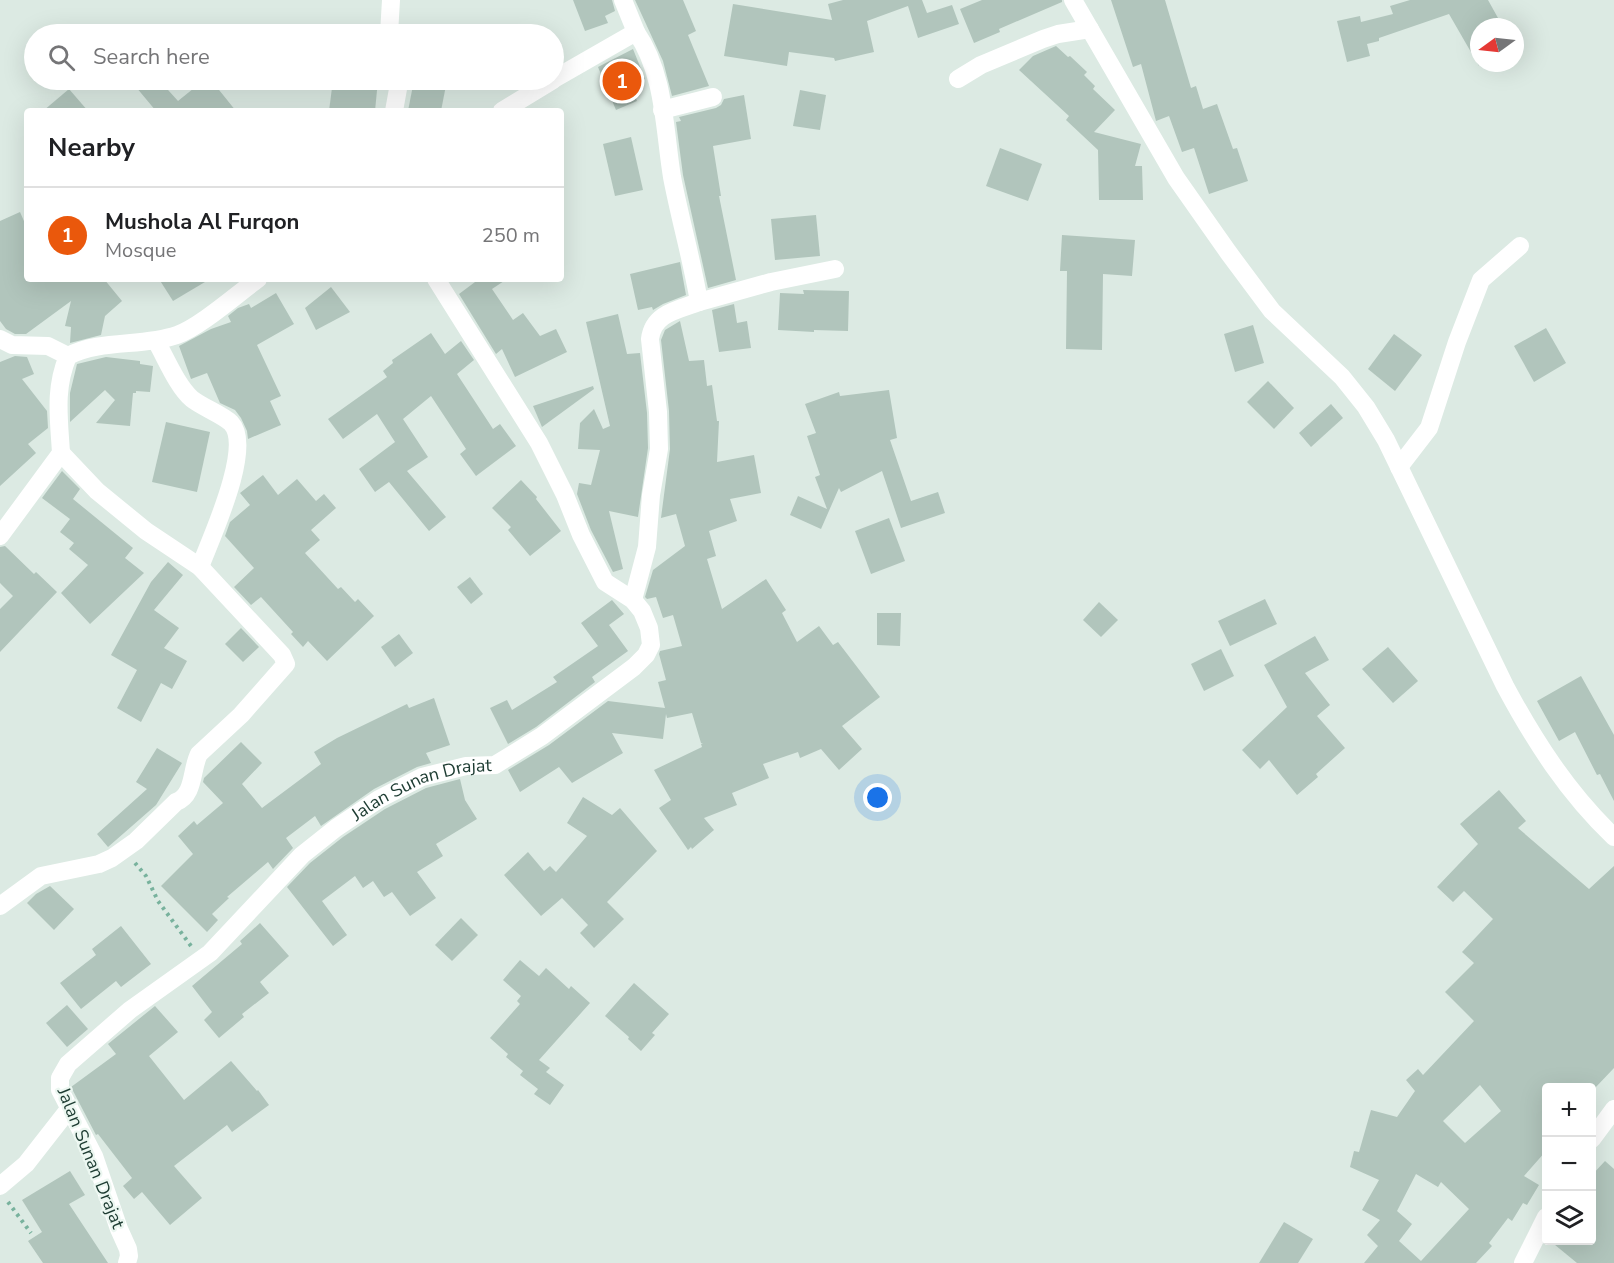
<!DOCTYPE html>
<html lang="en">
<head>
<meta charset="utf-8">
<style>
  :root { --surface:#fff; --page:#f2f2f2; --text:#202124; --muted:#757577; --line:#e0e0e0; --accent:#ea580c }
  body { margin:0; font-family:"Nunito Sans",sans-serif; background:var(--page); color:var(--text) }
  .controls { position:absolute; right:18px; bottom:18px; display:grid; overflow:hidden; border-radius:6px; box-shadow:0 6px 24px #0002 }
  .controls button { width:54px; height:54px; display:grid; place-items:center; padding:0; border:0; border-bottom:2px solid var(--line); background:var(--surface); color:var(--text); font:30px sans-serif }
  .compass { position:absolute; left:1470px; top:18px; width:54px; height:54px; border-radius:50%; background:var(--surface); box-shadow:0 6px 24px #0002; rotate:255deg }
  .you { position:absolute; left:878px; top:798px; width:21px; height:21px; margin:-15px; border:4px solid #fff; border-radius:50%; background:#1a73e8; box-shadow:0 0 0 9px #1a73e833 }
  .badge { display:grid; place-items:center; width:39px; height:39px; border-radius:50%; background:var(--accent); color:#fff; font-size:20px; font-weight:700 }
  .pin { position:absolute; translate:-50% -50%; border:3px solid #fff; box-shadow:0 2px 6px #0006 }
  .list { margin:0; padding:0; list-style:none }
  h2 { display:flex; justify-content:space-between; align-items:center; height:78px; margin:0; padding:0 24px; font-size:26px }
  h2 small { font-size:20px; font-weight:400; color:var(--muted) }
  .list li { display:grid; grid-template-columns:39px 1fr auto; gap:18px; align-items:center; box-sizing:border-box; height:96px; padding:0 24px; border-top:2px solid var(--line) }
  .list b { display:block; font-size:22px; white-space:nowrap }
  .list p { margin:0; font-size:20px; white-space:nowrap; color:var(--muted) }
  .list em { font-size:20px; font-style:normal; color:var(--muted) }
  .icon { flex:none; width:33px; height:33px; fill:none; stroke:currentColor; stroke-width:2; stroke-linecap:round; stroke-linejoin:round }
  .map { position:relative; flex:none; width:1614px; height:1263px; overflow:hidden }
  .search { position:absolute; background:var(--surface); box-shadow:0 6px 24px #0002; left:24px; top:24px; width:540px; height:66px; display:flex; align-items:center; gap:15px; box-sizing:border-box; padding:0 21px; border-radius:33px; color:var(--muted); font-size:22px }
  .panel { position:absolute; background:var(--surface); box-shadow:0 6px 24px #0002; left:24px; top:108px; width:540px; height:174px; border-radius:6px }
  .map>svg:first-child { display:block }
  .building { fill:#b1c5bc; fill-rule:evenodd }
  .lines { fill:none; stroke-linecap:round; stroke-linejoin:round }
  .path { stroke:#78b29d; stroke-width:4; stroke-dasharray:3 4.5; stroke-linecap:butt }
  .minor { stroke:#fff; stroke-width:18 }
  .labels { text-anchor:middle; stroke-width:4.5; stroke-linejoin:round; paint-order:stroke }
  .street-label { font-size:18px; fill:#1c3b31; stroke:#ecf7f1 }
</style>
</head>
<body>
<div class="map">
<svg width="1614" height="1263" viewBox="0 0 1614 1263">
  <rect width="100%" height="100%" fill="#dceae3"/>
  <!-- building -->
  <g class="building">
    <polygon points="573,0 612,0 615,11 605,16 608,23 585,31"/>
    <polygon points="635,0 683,0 696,31 688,35 709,86 672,96 663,61"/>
    <polygon points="843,0 922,0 927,13 952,5 959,24 918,38 908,6 867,21 874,52 835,61 834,58 789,52 787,66 724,56 733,4 832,20 828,4"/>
    <polygon points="982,0 1062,0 1062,2 999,29 1000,32 974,43 960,9"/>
    <polygon points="1111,0 1165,0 1191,88 1196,86 1203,109 1217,104 1233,149 1237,148 1248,181 1209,194 1194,148 1182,152 1169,116 1156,121 1141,64 1133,67"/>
    <polygon points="1410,0 1488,0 1503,27 1479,27 1479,66 1449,14 1379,38 1379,41 1367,44 1370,56 1347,62 1337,21 1360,16 1361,22 1393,14 1390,6"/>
    <polygon points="1056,46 1068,57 1070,56 1087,72 1084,75 1095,86 1093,89 1115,110 1094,132 1141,144 1135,166 1142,166 1143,200 1099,200 1098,150 1066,120 1069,116 1019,70 1033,56"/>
    <polygon points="633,49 645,79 630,85 637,101 616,110 598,67"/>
    <polygon points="144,80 159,80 178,101 204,80 211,80 236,111 156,111 136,87"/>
    <polygon points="333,80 378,80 375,111 329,111"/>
    <polygon points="414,80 447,80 441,111 408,111"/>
    <polygon points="69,89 88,111 43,111"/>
    <polygon points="800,90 826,95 820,130 793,126"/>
    <polygon points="744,95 751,139 713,146 721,196 719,196 736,280 708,288 683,175 676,122 681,121 679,117 716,108 721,105 724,99"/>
    <polygon points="631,137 643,190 615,196 603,144"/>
    <polygon points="1000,148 1042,164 1028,201 986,186"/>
    <polygon points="20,212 27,228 27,279 104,279 122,301 105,316 101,335 70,343 71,327 65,326 71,301 26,334 15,334 6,329 0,321 0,221"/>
    <polygon points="816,215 820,256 775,260 771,219"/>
    <polygon points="1062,235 1135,240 1132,276 1103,274 1102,350 1066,349 1067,271 1060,271"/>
    <polygon points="680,262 686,295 663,304 653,310 652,307 638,310 630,274"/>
    <polygon points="159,279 210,279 173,301"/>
    <polygon points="479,279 507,279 492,289 513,320 523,313 540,336 556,329 567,352 515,377 502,349 496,354 459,294"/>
    <polygon points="331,287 350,312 316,330 305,308"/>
    <polygon points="803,290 849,291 848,331 814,330 814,332 778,330 780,293 804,294"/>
    <polygon points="276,293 294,324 257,345 281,396 270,401 281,425 248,439 247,431 241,418 235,410 220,403 207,373 191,379 179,346 211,329 231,322 228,316 238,308 249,304 251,308"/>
    <polygon points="734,304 737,323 747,321 751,348 719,352 712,310"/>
    <polygon points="618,314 627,354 640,353 647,413 648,448 638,517 609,511 623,569 613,572 591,530 577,494 579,483 591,485 600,450 578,449 580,423 594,409 603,429 610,426 586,322"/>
    <polygon points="680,321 689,361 704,360 707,386 712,385 717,421 719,421 717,462 754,455 761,493 730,499 737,521 709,531 716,556 707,559 722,609 766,579 786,610 782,613 797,642 819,626 833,645 838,642 880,697 842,726 862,749 839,770 821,749 800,758 798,752 763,764 769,778 732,793 737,805 704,818 714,830 692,849 691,847 688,850 659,808 671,800 654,770 702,747 701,744 703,743 701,743 692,713 667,718 666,714 663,739 612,733 623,753 572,783 559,767 520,792 508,770 549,745 608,701 665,708 658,682 666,680 659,654 660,651 682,646 673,615 663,618 656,597 647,599 645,597 653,570 685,546 676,514 661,518 670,449 669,411 661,340 665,330"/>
    <polygon points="1253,325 1264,363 1235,372 1224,334"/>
    <polygon points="1546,328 1566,363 1534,382 1514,346"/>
    <polygon points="431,333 445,354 461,341 474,360 457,374 493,429 500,424 516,446 476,476 460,454 466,449 431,396 403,419 428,457 407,471 446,517 429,531 389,482 375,492 359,469 395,442 377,414 343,439 328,419 387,377 383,371 393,363 392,360"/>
    <polygon points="1394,334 1422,355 1395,391 1368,369"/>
    <polygon points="15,356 27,357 34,374 22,379 47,411 48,428 28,444 36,453 0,486 0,362"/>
    <polygon points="106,357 140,361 140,364 153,366 150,392 136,391 136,393 133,393 130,426 96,423 115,400 105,390 70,422 70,393 77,364"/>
    <polygon points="1268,381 1294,408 1274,429 1247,402"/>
    <polygon points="593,386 594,389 542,427 533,406"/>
    <polygon points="889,390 897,438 890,440 911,501 938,492 945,513 901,528 882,471 841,492 839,488 821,529 790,515 798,496 827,509 815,477 820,475 807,436 816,433 805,404 839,392 840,396"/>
    <polygon points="1331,404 1343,418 1311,447 1299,433"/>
    <polygon points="166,422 210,432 197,492 152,482"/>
    <polygon points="62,471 80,489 73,499 133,548 125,558 144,573 90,624 61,593 88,565 69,549 74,543 60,532 70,519 42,498"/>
    <polygon points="263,475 278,495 297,479 316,501 324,494 336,508 311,530 320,540 305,553 338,589 341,587 355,602 358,599 374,616 327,661 308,641 303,647 291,634 293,632 261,597 251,605 234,587 254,568 225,536 230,522 250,505 240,493"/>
    <polygon points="521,480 537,497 536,499 561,531 530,556 508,530 511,527 492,508"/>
    <polygon points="889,518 905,561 871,574 855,531"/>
    <polygon points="5,546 34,574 36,572 57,592 0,652 0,609 13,596 0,583 0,547"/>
    <polygon points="168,562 183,575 154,610 179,628 164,648 187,661 172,689 161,683 141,722 117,708 137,670 111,655 151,582"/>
    <polygon points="470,577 483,594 471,604 457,587"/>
    <polygon points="1265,599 1277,624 1230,646 1218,621"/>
    <polygon points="612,600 624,614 609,625 628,651 592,677 595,682 536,727 508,744 490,708 507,700 512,710 557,682 553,677 598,646 581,623"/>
    <polygon points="1099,602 1118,620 1101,637 1083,620"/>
    <polygon points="877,613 901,613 900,646 877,645"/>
    <polygon points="241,628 259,647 243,662 225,644"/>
    <polygon points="399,634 413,653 395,667 381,647"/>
    <polygon points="1315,636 1329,660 1305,673 1330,705 1317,716 1345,748 1316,774 1318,777 1297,795 1269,760 1260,769 1242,750 1287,707 1264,665"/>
    <polygon points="1388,647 1418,681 1393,703 1362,669"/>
    <polygon points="1221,649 1234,676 1204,691 1191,664"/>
    <polygon points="1581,676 1614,735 1614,801 1600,774 1597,775 1575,732 1559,741 1537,701"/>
    <polygon points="434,698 450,745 426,753 431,763 417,767 374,789 321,826 315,816 286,838 293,848 273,869 268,862 227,897 229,898 212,914 218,920 207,932 161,886 193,854 178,836 194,821 197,825 223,803 203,782 204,778 241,742 262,763 242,784 262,808 321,764 314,752 337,738 407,704 409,708"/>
    <polygon points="157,748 182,763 156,805 108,847 97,834 147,789 136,782"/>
    <polygon points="460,779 465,800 477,819 436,844 443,856 417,872 436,898 410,916 392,892 384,897 373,881 363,888 355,876 322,901 347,935 333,946 287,887 310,863 343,837 385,809 426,788"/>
    <path d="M1499 790 1526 821 1518 828 1589 889 1614 866V1068L1595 1088H1546V1151L1524 1176 1539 1185 1527 1205 1523 1203 1512 1221 1508 1218 1489 1243 1492 1246 1476 1263H1364L1378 1246 1367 1235 1380 1220 1362 1210 1379 1180 1350 1167 1354 1151 1359 1152 1371 1110 1397 1117 1415 1091 1406 1080 1418 1069 1423 1075 1474 1021 1445 992 1474 963 1462 952 1493 919 1464 891 1453 902 1437 887 1478 844 1460 824ZM1480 1085 1501 1111 1465 1143 1443 1121ZM1416 1174 1438 1187 1441 1182 1469 1209 1421 1261 1399 1241 1412 1224 1397 1211Z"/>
    <polygon points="583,797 612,815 620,808 657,851 607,902 624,919 594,948 580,933 588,925 562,898 541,916 504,875 528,852 544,871 550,866 556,872 587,836 567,823"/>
    <polygon points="50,886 74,909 54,930 27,903 36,894"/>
    <polygon points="461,918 478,935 452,961 435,945"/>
    <polygon points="260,923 289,956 260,982 269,993 242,1014 244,1017 219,1038 204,1020 212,1012 192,986 242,944 240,941"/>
    <polygon points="121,926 151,964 121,987 116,981 81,1009 60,983 96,955 92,949"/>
    <polygon points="520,960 539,976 546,968 569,989 571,986 590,1003 539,1060 550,1068 546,1072 564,1085 550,1105 534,1094 538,1089 520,1075 523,1071 506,1057 508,1054 490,1038 520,1004 517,1001 521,996 503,980"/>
    <polygon points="634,983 669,1014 652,1033 655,1035 641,1051 628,1039 629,1037 605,1016"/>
    <polygon points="67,1005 88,1029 67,1047 46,1023"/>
    <polygon points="155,1006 178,1032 149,1056 184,1100 231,1061 257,1091 258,1090 269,1105 232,1132 227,1125 174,1166 202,1198 170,1225 142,1192 134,1199 123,1186 132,1178 98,1134 96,1135 71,1087 116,1054 108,1044"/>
    <polygon points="1605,1161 1614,1169 1614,1263 1577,1263 1549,1240 1592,1240 1592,1175"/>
    <polygon points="70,1171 85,1195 69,1204 108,1263 43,1263 28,1241 42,1232 22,1200"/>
    <polygon points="1284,1222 1313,1239 1298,1263 1259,1263"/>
  </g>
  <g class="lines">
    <!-- path -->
    <g class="path">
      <polyline points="135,863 146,876 158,901 191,946"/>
      <polyline points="8,1202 31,1233"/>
    </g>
    <!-- minor -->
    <g class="minor">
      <path d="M1073 0 1176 178 1228 252 1272 311 1342 377 1366 407 1386 440 1505 686C1535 742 1568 793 1614 837"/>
      <polyline points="389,34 391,0"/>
      <polyline points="554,79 636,32 623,0"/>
      <polyline points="958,79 981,65 1043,39 1058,34 1090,29"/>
      <polyline points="662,110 713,97"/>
      <polyline points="394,111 398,89 396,80"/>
      <polyline points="502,111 553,80"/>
      <polyline points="699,302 771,282 835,269"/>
      <polyline points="0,339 12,345 48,346 68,356"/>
      <path d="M156 341C166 358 177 386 192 399 202 407 223 415 231 423 254 447 210 540 200 567"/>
      <polyline points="1399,467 1429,428 1457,342 1481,280 1520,246"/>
      <path d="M0 536 61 453C59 418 54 389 68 356 101 339 142 347 177 335 200 327 237 294 258 279"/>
      <path d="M633 600 647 547 651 495 659 449 658 412 650 339C653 313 678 310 699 302 692 260 680 219 672 177 664 128 665 74 636 32"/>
      <path d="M0 906 41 876 99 864 112 858 136 841 176 802C195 795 191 769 199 754L241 715 286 664 282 655 200 567 146 531 97 491 61 453"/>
      <polyline points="1592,1139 1614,1109"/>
      <polyline points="0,1186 26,1164 69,1109"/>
      <path id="s1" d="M127 1263 129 1256 128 1249 119 1229 94 1156 60 1090V1078L68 1064 130 1010 210 953 302 855 336 828 379 799 422 777 466 766 495 765 542 736 634 667 646 655 651 645 649 628 642 611 633 600 605 582 581 535 565 495 539 443 436 279"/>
      <polyline points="1523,1263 1546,1217"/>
    </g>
  </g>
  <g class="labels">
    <!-- street labels -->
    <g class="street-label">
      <text dy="6" stroke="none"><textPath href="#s1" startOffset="670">Jalan Sunan Drajat</textPath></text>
      <text transform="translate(91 1158) rotate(68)" y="6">Jalan Sunan Drajat</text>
    </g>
  </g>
</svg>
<div class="controls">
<button>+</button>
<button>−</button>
<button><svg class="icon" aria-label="layers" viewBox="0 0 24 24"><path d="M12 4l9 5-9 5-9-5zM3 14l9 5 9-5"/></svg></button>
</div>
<svg class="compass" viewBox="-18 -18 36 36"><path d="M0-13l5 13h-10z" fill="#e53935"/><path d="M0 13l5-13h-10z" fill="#757577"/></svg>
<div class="you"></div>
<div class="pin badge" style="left:622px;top:81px">1</div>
<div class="search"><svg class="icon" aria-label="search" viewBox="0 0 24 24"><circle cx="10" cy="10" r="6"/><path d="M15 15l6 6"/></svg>Search here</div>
<section class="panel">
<h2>Nearby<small></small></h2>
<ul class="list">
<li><span class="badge">1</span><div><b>Mushola Al Furqon</b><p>Mosque</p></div><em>250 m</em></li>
</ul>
</section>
</div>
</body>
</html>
